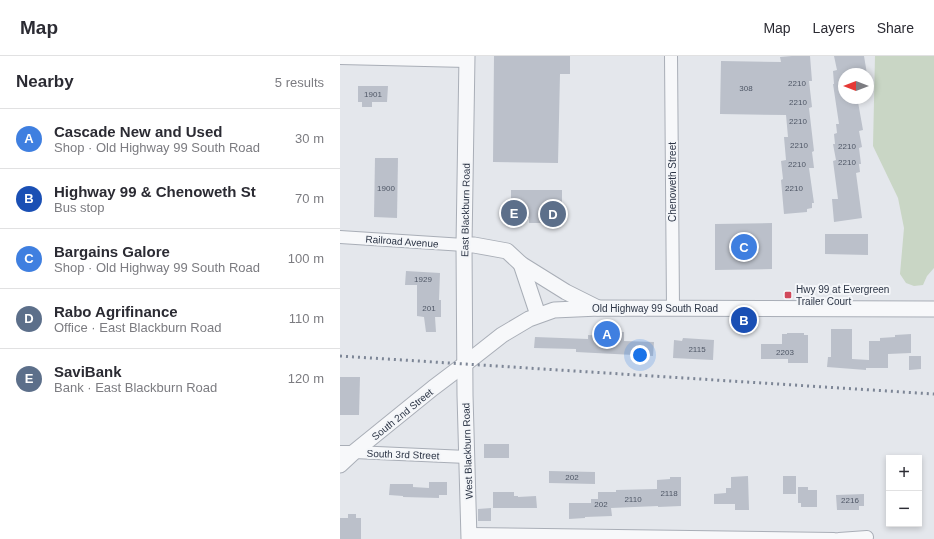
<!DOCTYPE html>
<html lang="en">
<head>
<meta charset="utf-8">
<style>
  :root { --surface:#fff; --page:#f7f7f7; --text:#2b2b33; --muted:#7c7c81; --line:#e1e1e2; --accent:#d1495b }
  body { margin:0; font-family:Helvetica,sans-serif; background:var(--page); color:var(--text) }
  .controls { position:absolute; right:12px; bottom:12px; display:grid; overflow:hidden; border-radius:0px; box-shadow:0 2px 6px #0003 }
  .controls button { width:36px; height:36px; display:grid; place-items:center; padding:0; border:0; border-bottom:1px solid var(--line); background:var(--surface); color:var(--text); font:20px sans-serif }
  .compass { position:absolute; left:498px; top:12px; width:36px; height:36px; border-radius:50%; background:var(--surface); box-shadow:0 2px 6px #0003; rotate:270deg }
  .you { position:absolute; left:300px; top:299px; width:14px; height:14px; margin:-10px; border:3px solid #fff; border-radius:50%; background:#1a73e8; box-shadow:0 0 0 6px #1a73e833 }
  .badge { display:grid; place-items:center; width:26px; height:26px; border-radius:50%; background:var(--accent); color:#fff; font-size:13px; font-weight:700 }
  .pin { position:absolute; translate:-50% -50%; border:2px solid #fff; box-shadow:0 1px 4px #0006 }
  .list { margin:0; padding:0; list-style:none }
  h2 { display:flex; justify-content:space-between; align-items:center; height:52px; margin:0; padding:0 16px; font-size:17px }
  h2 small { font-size:13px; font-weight:400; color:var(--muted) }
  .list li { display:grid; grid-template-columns:26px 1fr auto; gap:12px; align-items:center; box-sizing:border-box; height:60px; padding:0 16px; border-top:1px solid var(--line) }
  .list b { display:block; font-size:15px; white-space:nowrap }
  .list p { margin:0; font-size:13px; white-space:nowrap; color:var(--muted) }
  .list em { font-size:13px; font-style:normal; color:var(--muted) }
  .map { position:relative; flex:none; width:594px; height:483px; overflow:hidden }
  header { display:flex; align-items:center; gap:24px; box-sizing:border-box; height:56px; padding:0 20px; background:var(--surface); border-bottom:1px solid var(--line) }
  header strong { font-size:19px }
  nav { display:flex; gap:22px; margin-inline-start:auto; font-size:14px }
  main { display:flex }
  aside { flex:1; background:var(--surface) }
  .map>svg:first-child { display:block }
  .green { fill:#c9d6c5 }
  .building { fill:#bbc0ca }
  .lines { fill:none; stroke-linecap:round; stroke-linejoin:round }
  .minor-casing { stroke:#a9aeb7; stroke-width:14 }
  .tertiary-casing { stroke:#a9aeb7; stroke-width:17 }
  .minor { stroke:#f7f8fa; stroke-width:12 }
  .tertiary { stroke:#f7f8fa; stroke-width:15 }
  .rail { stroke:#7d8696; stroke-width:3; stroke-dasharray:2 4; stroke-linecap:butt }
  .poi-dot { fill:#d1495b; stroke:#f4f6f9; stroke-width:1.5 }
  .labels { text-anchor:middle; stroke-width:4; stroke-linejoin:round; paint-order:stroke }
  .number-label { font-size:8px; fill:#4f5766 }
  .street-label { font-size:10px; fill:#2b3445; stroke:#f4f6f9 }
  .poi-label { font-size:10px; fill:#2b3445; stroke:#f4f6f9; text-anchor:start }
</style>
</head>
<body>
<header>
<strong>Map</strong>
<nav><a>Map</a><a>Layers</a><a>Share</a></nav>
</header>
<main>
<aside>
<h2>Nearby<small>5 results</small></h2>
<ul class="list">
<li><span class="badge" style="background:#3f7fe0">A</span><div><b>Cascade New and Used</b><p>Shop · Old Highway 99 South Road</p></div><em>30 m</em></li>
<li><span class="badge" style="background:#1a4fb4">B</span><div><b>Highway 99 &amp; Chenoweth St</b><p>Bus stop</p></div><em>70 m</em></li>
<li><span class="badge" style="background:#3f7fe0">C</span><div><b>Bargains Galore</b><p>Shop · Old Highway 99 South Road</p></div><em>100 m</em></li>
<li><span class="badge" style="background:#5c6f8a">D</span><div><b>Rabo Agrifinance</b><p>Office · East Blackburn Road</p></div><em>110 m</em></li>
<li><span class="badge" style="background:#5c6f8a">E</span><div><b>SaviBank</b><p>Bank · East Blackburn Road</p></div><em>120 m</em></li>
</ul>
</aside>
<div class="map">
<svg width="594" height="483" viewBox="0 0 594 483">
  <rect width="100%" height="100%" fill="#e4e7ec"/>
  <!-- green -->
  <polygon class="green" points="535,0 594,0 594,212 587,220 583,229 574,230 566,227 560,218 564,172 558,142 533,90"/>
  <!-- building -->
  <g class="building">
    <polygon points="154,0 230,0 230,18 220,18 218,107 153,106"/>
    <polygon points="452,0 470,0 472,25 469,25 472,51 469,52 474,95 472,96 474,112 469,112 474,147 472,147 472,152 467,153 467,156 444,158 441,124 443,123 441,105 446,104 444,81 448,81 446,59 380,58 381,5 441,6 440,1"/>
    <polygon points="494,0 524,0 527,18 504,18 504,42 514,42 515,47 518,46 523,74 519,75 522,91 519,92 521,108 519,108 520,116 516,117 522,162 494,166 492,143 498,143 493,105 496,104 493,88 495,88 494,78 497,77 496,68 499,68 493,28 494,28 493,15 497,14"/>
    <polygon points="18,30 48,30 47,46 32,46 32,51 22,51 22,46 18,46"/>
    <polygon points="35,102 58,102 57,162 34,161"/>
    <polygon points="171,134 222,134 222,162 202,162 202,167 189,167 189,162 177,162 172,167 166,160 171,156"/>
    <polygon points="432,167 432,213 375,214 375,168"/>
    <polygon points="485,178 528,178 528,199 485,198"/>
    <polygon points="66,215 100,217 99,244 101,244 101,261 95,261 96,276 86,276 84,261 77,260 77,229 65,229"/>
    <polygon points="491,273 512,273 512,303 529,304 529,285 540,285 540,282 555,281 555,279 571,278 571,297 548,298 548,312 526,312 526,314 487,311 488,301 491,301"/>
    <polygon points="262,275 284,276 284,285 314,286 313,300 236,296 236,293 194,292 195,281 248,283 248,279 262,280"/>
    <polygon points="447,277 464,277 464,279 468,279 468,307 448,307 448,303 421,303 421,288 442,288 442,278 447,278"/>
    <polygon points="343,282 374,284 373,304 333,302 334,284 342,285"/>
    <polygon points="569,300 581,300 581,313 569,314"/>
    <polygon points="0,321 20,321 19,359 0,359"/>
    <rect x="144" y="388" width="25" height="14"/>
    <polygon points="209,415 255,416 255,428 209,427"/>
    <polygon points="408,420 409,454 395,454 395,448 374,448 374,438 386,437 386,432 391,432 391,421"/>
    <rect x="443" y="420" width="13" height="18"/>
    <polygon points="330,421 341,421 341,450 318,451 318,450 271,452 272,460 245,461 245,462 229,463 229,447 251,447 251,443 258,443 258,436 276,436 276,434 317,433 317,424 330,423"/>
    <polygon points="89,426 107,426 107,439 99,439 99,442 63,441 63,440 49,439 50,428 73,428 73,431 89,432"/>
    <polygon points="458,431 468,431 468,434 477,434 477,451 461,451 461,447 458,447"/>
    <polygon points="153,436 174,436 174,440 178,440 178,441 196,440 197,452 153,452"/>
    <polygon points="524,438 524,450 519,450 519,454 497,454 496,439"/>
    <polygon points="151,452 151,465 138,465 138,453"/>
    <polygon points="8,458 16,458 16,462 21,462 21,483 0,483 0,462 8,462"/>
  </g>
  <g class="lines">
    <defs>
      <g id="minor">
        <polyline points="331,0 333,252"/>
        <polyline points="0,2 127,5"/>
        <polyline points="0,181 124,189"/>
        <polyline points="0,396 14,396 127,401"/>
        <polyline points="129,478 494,483"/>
        <polyline points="499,483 527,481"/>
      </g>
      <g id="tertiary">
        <polyline points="127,0 124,189 125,339 129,483"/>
        <polyline points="124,189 134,189 167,195 181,208 226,236 258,252"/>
        <polyline points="181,208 198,259"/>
        <polyline points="0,409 14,396 93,332 134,301 162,279 189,263 214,254 259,252 594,253"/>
      </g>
    </defs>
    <!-- minor casing -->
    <use href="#minor" class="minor-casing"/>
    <!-- tertiary casing -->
    <use href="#tertiary" class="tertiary-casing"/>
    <!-- minor -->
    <use href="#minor" class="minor"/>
    <!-- tertiary -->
    <use href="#tertiary" class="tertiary"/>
    <!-- rail -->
    <polyline class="rail" points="0,300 594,338"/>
  </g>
  <!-- markers -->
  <rect class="poi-dot" x="444" y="235" width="8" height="8" rx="2"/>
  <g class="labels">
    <!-- number labels -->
    <g class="number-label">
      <text x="457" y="30">2210</text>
      <text x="406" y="35">308</text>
      <text x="33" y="41">1901</text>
      <text x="458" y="49">2210</text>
      <text x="458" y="68">2210</text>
      <text x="459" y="92">2210</text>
      <text x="507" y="93">2210</text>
      <text x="507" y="109">2210</text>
      <text x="457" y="111">2210</text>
      <text x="46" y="135">1900</text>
      <text x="454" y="135">2210</text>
      <text x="83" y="226">1929</text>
      <text x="89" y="255">201</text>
      <text x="357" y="296">2115</text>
      <text x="445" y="299">2203</text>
      <text x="232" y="424">202</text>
      <text x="329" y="440">2118</text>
      <text x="293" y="446">2110</text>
      <text x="510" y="447">2216</text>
      <text x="261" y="451">202</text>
    </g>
    <!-- street labels -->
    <g class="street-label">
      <text transform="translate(332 126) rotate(-90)" y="4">Chenoweth Street</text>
      <text transform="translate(125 154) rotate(-89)" y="4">East Blackburn Road</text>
      <text transform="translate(62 185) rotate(4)" y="4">Railroad Avenue</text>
      <text x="315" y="256">Old Highway 99 South Road</text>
      <text transform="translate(62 358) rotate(-39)" y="4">South 2nd Street</text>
      <text transform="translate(127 395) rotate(-92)" y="4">West Blackburn Road</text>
      <text transform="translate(63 398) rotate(2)" y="4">South 3rd Street</text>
    </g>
    <!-- poi labels -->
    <g class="poi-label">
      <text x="456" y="237">Hwy 99 at Evergreen<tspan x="456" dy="12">Trailer Court</tspan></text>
    </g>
  </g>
</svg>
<div class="controls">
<button>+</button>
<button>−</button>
</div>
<svg class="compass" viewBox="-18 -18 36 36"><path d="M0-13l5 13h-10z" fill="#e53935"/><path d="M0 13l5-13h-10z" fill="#7c7c81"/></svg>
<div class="you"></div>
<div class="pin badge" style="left:267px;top:278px;background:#3f7fe0">A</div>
<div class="pin badge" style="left:404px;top:264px;background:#1a4fb4">B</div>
<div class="pin badge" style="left:404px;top:191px;background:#3f7fe0">C</div>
<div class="pin badge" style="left:213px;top:158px;background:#5c6f8a">D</div>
<div class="pin badge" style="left:174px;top:157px;background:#5c6f8a">E</div>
</div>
</main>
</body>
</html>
